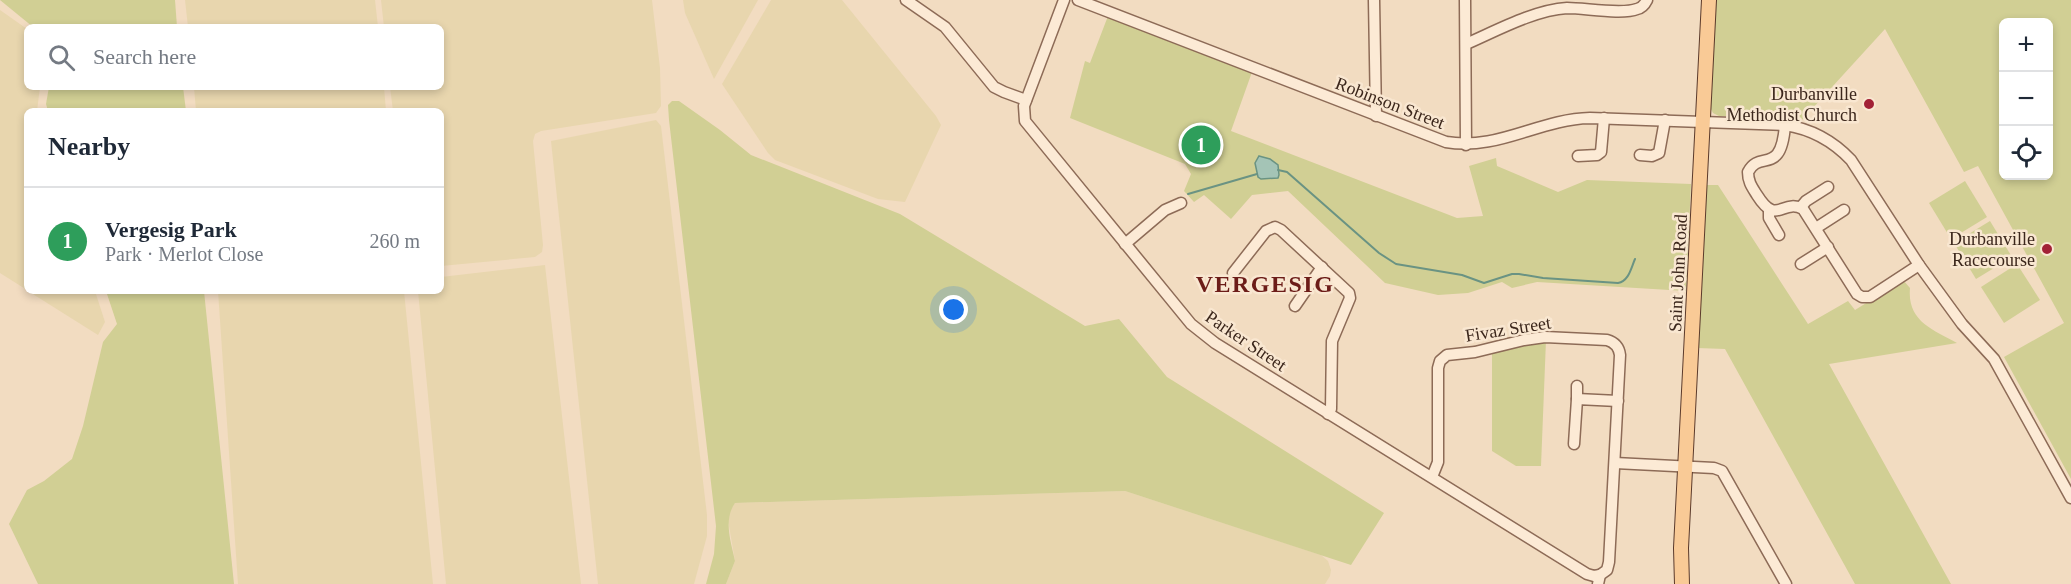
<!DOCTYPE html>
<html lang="en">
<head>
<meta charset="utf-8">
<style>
  :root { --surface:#fff; --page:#f6f6f7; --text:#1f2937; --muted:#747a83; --line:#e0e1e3; --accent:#2563eb }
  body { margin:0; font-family:"Times New Roman",serif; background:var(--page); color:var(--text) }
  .controls { position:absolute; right:18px; top:18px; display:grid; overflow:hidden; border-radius:9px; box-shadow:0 3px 9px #0003 }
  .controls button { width:54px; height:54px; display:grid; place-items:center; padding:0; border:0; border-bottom:2px solid var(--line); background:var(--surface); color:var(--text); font:30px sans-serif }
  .you { position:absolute; left:954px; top:310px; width:21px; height:21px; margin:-15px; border:4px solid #fff; border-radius:50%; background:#1a73e8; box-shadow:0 0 0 9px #1a73e833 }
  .badge { display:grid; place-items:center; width:39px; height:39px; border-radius:50%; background:var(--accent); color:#fff; font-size:20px; font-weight:700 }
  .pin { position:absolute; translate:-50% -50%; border:3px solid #fff; box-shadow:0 2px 6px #0006 }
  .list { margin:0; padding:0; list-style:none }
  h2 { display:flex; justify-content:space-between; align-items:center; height:78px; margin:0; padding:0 24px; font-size:26px }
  h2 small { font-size:20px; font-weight:400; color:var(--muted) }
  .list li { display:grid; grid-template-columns:39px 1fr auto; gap:18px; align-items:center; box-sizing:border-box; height:108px; padding:0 24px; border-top:2px solid var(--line) }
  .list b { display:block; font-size:22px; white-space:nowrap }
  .list p { margin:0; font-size:20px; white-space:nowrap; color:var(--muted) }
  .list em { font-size:20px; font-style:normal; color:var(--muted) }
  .icon { flex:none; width:33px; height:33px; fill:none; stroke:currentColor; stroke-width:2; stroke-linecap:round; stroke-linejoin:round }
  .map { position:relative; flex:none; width:2071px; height:584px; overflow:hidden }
  .search { position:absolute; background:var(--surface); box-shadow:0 3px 9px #0003; left:24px; top:24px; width:420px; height:66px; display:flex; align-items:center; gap:15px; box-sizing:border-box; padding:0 21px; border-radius:9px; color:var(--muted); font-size:22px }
  .panel { position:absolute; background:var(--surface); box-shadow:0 3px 9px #0003; left:24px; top:108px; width:420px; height:186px; border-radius:9px }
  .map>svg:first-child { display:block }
  .farmland { fill:#e8d6ae }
  .green { fill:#d1cf94; fill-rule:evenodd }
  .water { fill:#a4c4b6; stroke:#6a9383; stroke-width:1.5 }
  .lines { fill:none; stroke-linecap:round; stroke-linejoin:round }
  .stream { stroke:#6a9383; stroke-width:2 }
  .minor-casing { stroke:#8d6b57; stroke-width:13 }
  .major-casing { stroke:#5b3a2b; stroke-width:16 }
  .minor { stroke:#fcead5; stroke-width:10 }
  .major { stroke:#f9ca96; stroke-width:14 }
  .poi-dot { fill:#a22136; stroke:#f9e7d1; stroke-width:2 }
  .labels { text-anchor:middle; stroke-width:5; stroke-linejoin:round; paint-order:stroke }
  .poi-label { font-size:18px; fill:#3c271c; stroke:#f9e7d1; text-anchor:end }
  .street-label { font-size:18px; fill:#3c271c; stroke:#f9e7d1 }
  .district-label { font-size:24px; font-weight:bold; letter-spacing:1.5px; fill:#6c1c18; stroke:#f9e7d1 }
</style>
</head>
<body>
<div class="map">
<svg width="2071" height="584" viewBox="0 0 2071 584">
  <rect width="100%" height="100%" fill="#f2dcc1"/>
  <!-- farmland -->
  <g class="farmland">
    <polygon points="185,0 375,0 378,27 188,27"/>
    <polygon points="381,0 652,0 660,68 661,106 656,113 541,131 535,134 533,141 543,245 542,252 535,257 441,266 441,111 393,111 390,87 441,87 441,27 384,27"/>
    <polygon points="683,0 758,0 714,79 685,13"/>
    <polygon points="771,0 842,0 936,116 941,125 905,202 878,199 775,160 768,153 722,84"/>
    <polygon points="0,10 27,29 27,87 40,87 37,111 27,111 27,290 0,273"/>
    <polygon points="194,87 384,87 386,111 196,111"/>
    <polygon points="656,120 661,126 707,515 707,536 694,584 598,584 551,141"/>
    <polygon points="545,265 581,584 446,584 418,291 441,291 441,277"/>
    <polygon points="28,291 95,291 105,322 98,335"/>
    <polygon points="218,291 404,291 433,584 238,584"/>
    <polygon points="1125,491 1321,555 1328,561 1331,570 1330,576 1325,584 726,584 735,561 728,520 729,512 735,503"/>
  </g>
  <!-- green -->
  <g class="green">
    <polygon points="0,0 175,0 177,27 33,27"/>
    <path d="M1713 0H2071V479L2004 357 2064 323 1978 166 1964 172 1885 29 1801 121 1784 118 1719 116 1713 113 1710 107ZM2004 22H2048V176H2004Z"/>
    <polygon points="1108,16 1252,72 1231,131 1457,218 1483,216 1469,166 1496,158 1497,166 1558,192 1587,180 1691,184 1686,291 1537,282 1512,288 1502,282 1468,293 1438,295 1385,283 1288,191 1252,195 1231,219 1204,195 1194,202 1184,191 1191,174 1185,164 1070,118 1085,61 1090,63"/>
    <polygon points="49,87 183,87 186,111 48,111 46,104"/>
    <path d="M672 101H679L720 130 751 155 900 214 1085 326 1119 319 1167 377 1384 513 1351 565 1125 491 735 503C723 520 731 542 735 561L726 584H706L714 554 716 526 669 120 668 105Z"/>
    <polygon points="1965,181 1987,217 1951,239 1929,203"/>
    <path d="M1706 185H1718L1808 324 1848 301 1855 310 1903 280 1910 288C1907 321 1932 329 1957 343L1829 364 1951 584H1855L1725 349 1697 348Z"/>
    <polygon points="1990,221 2012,257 1976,279 1954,243"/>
    <polygon points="2017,264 2040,300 2004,323 1981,287"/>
    <polygon points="106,291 204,291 234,584 38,584 9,524 27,490 44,481 72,459 83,426 103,342 117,324"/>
    <polygon points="1546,340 1541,466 1516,466 1492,451 1492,352"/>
  </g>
  <!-- water -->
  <polygon class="water" points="1259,156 1270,159 1278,165 1279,175 1278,178 1261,179 1258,177 1255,163"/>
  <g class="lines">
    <!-- stream -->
    <g class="stream">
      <path d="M1278 170 1287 172 1379 253 1396 264 1462 275 1484 283 1512 274H1519L1543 278 1618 283C1629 281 1631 268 1635 259"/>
      <polyline points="1188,194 1257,174"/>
    </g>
    <defs>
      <g id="minor">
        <polyline points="906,0 945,27 994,87 1004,92 1026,100"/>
        <polyline points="1064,0 1024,106 1025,121 1191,324 1215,343 1587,574 1594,576 1600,575"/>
        <path d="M1078 0 1446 142C1498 151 1539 119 1590 118L1785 125C1812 129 1833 141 1851 160L1919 265 1962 324 1994 359 2071 498"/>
        <polyline points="1374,0 1376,116"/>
        <polyline points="1465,0 1466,145"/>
        <path d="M1466 44C1496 31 1534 10 1567 8 1585 8 1622 15 1637 9 1642 8 1645 4 1647 0"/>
        <path d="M1785 125C1781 177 1760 149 1748 172 1748 182 1752 187 1757 195 1777 227 1782 198 1803 209L1857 294 1862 297H1870L1919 265"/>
        <polyline points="1640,155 1652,156 1659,153 1665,120"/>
        <polyline points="1578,156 1597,155 1601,152 1604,118"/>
        <polyline points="1801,207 1806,201 1828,187"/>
        <polyline points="1769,210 1769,218 1779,235"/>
        <polyline points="1816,228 1844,210"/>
        <polyline points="1125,244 1165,210 1181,203"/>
        <polyline points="1801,264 1828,247"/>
        <polyline points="1233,273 1266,231 1275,227 1281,230 1349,293 1350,298 1332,341 1331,409 1328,414"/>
        <polyline points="1295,306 1322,267"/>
        <polyline points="1577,399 1577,386"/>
        <polyline points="1574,444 1577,399 1618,401"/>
        <polyline points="1615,463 1714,468 1722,471 1786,584"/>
        <path d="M1432 477 1438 462V368L1440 361 1447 355 1475 352 1524 340 1545 337 1607 340C1614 342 1619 347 1620 355L1609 562 1607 570 1600 575 1598 584"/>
      </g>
      <polyline id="major" points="1682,584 1681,548 1709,0"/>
    </defs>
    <!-- minor casing -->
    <use href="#minor" class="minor-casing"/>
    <!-- major casing -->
    <use href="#major" class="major-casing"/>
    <!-- minor -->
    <use href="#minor" class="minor"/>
    <!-- major -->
    <use href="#major" class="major"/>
  </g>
  <!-- markers -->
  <g class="poi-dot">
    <circle cx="1869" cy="104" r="6"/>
    <circle cx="2047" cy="249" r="6"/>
  </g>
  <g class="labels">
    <!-- poi labels -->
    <g class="poi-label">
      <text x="1857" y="100">Durbanville<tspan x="1857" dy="21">Methodist Church</tspan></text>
      <text x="2035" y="245">Durbanville<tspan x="2035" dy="21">Racecourse</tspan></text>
    </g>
    <!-- street labels -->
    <g class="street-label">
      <text transform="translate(1390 103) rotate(21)" y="6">Robinson Street</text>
      <text transform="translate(1678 273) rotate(-87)" y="6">Saint John Road</text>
      <text transform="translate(1508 329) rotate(-9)" y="6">Fivaz Street</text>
      <text transform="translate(1246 341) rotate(34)" y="6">Parker Street</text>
    </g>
    <!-- district labels -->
    <g class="district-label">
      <text x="1265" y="292">VERGESIG</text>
    </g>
  </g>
</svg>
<div class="controls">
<button>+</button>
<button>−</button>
<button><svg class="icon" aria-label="locate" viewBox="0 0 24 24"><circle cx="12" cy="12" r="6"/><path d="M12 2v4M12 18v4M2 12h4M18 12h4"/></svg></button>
</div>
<div class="you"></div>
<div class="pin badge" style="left:1201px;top:145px;background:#2e9e5b">1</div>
<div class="search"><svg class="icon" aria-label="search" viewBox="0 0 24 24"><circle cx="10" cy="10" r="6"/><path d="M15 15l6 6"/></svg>Search here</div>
<section class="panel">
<h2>Nearby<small></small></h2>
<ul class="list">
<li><span class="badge" style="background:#2e9e5b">1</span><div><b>Vergesig Park</b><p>Park · Merlot Close</p></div><em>260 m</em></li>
</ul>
</section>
</div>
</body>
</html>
